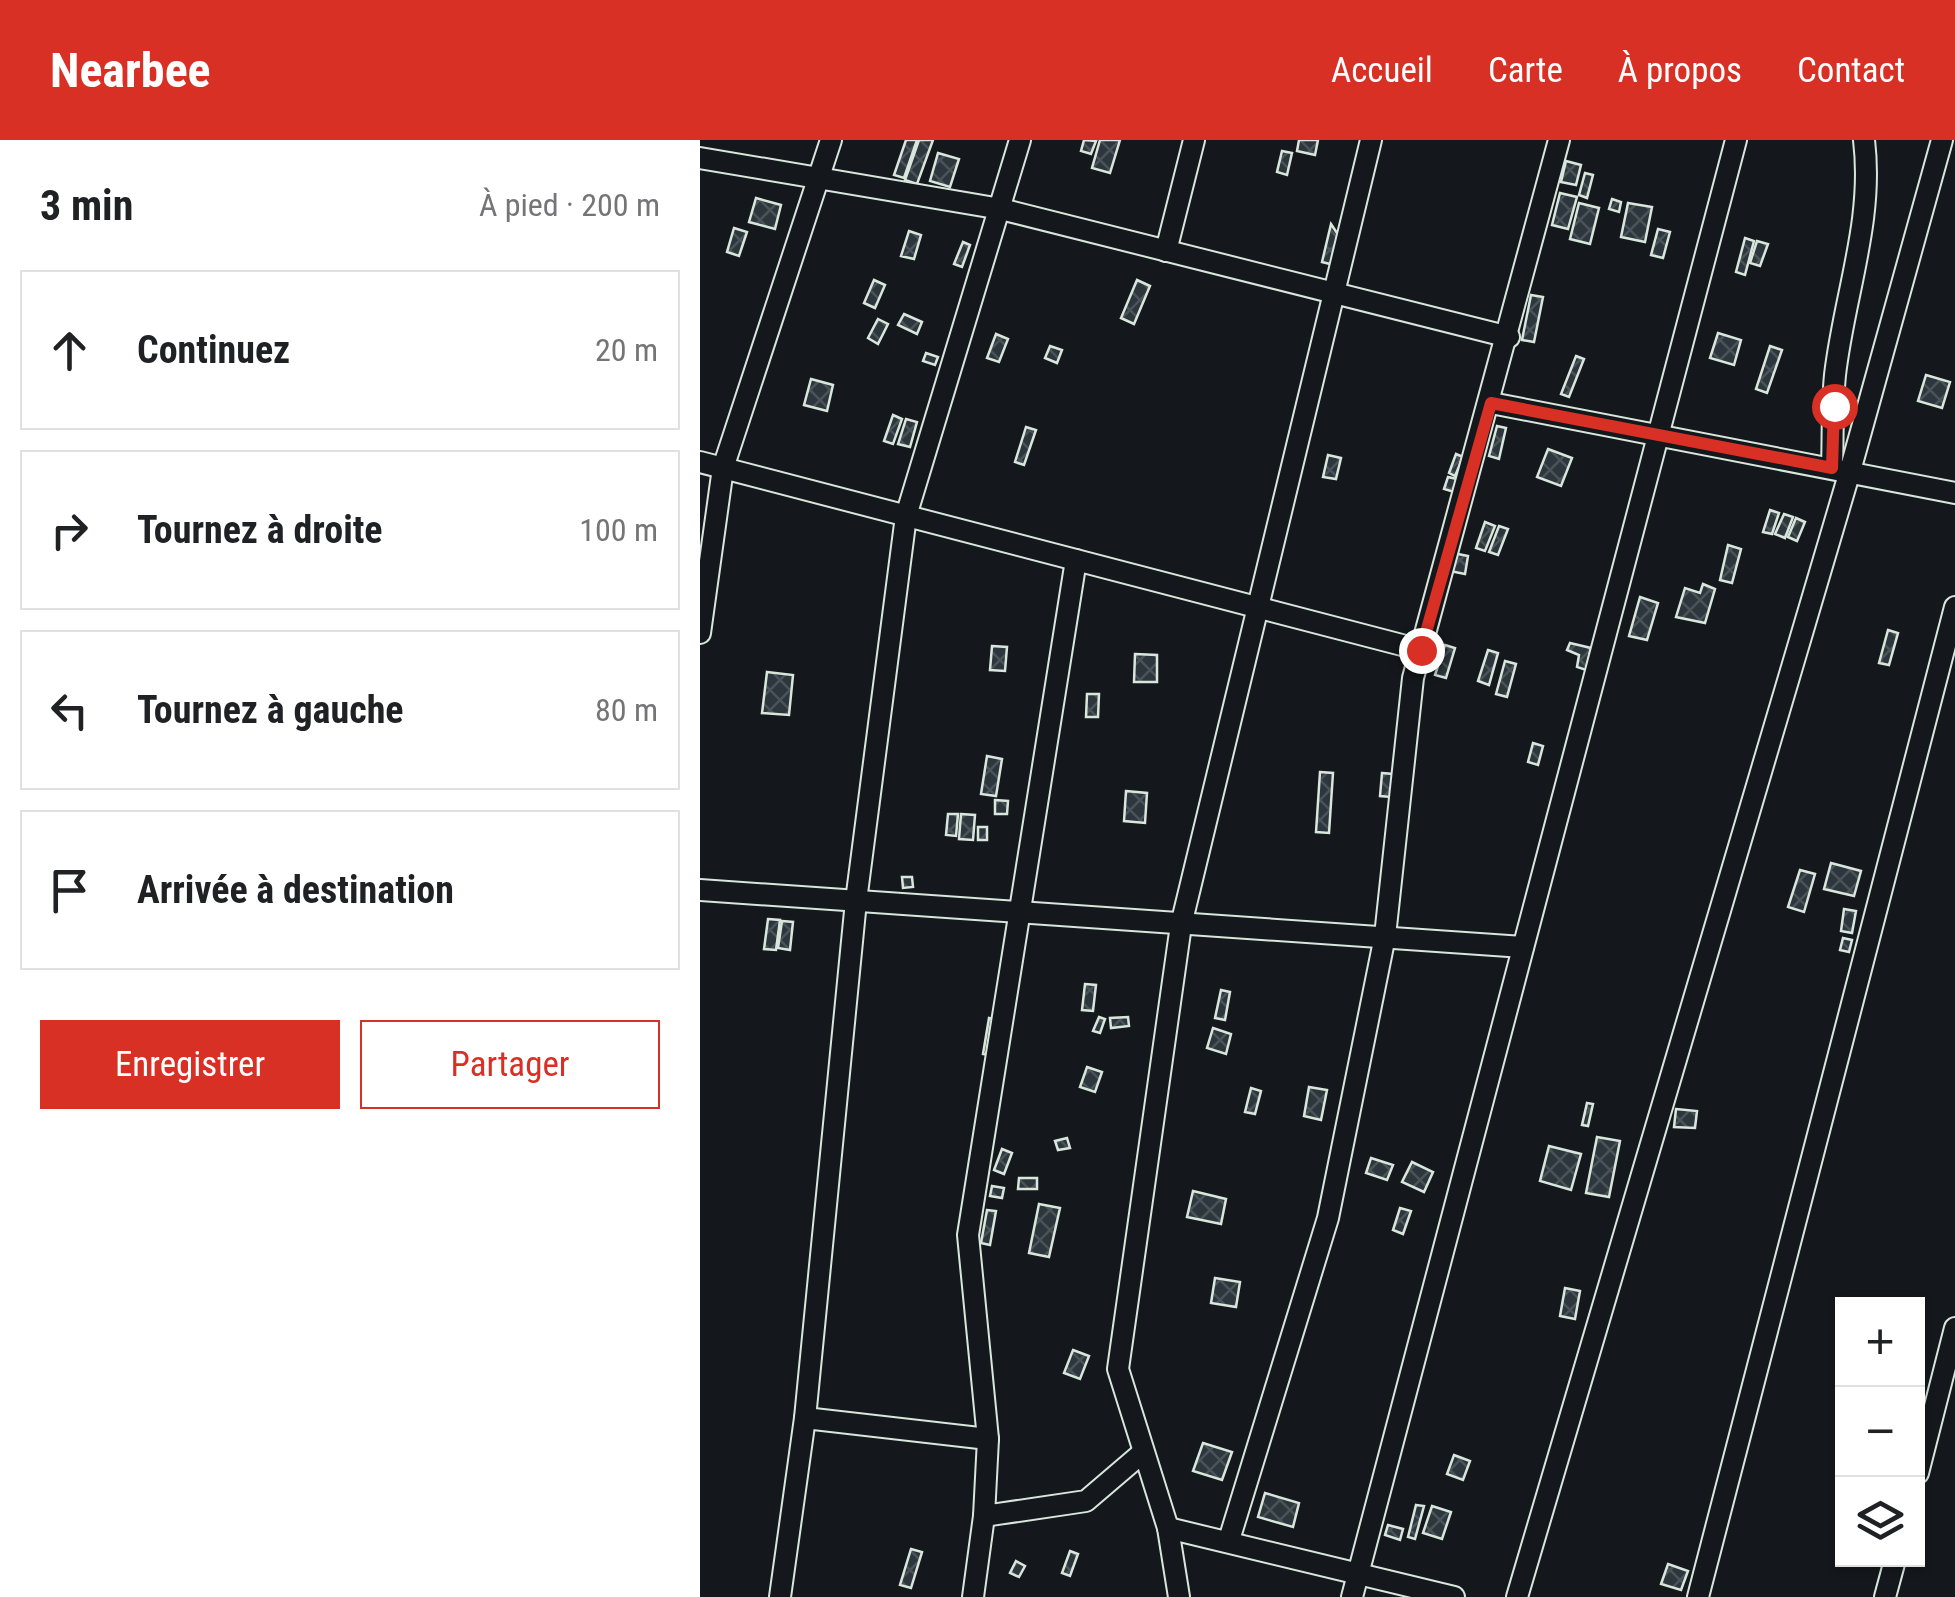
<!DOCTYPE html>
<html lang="fr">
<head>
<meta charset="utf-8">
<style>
  :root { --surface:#fff; --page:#f2f2f2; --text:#202124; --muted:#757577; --line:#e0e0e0; --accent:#d93025 }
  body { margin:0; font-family:"Roboto Condensed",sans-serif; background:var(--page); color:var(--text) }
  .controls { position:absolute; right:30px; bottom:30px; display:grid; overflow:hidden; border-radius:0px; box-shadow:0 2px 8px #0004 }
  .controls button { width:90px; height:90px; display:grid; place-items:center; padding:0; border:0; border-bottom:2px solid var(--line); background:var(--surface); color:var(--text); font:50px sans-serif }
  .stop { position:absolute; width:30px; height:30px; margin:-22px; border:8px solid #d93025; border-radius:50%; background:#fff }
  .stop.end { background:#d93025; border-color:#fff; box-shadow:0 2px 10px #0008 }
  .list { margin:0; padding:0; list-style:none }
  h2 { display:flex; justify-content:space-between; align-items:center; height:130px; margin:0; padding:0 40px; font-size:42px }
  h2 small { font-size:32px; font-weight:400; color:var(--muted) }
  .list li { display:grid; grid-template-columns:65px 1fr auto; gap:30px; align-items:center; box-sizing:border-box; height:160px; margin:0 20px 20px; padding:0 20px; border:2px solid var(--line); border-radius:0px }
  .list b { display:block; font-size:38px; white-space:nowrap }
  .list em { font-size:32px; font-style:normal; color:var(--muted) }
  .actions { display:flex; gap:20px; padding:30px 40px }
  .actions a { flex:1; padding:22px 0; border:2px solid var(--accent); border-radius:0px; text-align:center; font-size:35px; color:var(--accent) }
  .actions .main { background:var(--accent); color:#fff }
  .icon { flex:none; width:55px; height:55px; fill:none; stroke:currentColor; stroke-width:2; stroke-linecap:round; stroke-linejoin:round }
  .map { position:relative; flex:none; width:1255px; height:1457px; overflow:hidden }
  header { display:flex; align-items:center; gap:60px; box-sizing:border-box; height:140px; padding:0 50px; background:var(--accent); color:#fff }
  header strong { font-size:48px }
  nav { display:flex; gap:55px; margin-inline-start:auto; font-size:35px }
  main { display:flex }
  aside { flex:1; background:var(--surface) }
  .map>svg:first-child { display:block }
  .building { fill:url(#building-cross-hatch); stroke:#d8e6dc; stroke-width:2.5 }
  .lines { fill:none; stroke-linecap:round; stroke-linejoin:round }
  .street-casing { stroke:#d8e6dc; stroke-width:24 }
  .street { stroke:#14181c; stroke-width:20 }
  .route { stroke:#d93025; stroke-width:12 }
</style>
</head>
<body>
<header>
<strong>Nearbee</strong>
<nav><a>Accueil</a><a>Carte</a><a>À propos</a><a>Contact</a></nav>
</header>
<main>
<aside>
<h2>3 min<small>À pied · 200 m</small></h2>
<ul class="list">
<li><svg class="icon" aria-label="ahead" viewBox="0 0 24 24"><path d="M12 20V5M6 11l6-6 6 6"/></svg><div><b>Continuez</b></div><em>20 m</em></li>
<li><svg class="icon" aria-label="right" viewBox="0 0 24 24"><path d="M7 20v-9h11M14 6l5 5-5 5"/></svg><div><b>Tournez à droite</b></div><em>100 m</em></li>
<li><svg class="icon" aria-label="left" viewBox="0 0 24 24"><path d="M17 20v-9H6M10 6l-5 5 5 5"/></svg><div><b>Tournez à gauche</b></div><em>80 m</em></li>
<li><svg class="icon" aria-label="arrive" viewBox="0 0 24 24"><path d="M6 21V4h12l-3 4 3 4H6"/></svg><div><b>Arrivée à destination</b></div></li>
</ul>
<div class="actions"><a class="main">Enregistrer</a><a>Partager</a></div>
</aside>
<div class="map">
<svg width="1255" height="1457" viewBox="0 0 1255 1457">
  <defs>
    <pattern id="building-cross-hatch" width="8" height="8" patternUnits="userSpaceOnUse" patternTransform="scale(2.5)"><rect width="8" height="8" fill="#2c363c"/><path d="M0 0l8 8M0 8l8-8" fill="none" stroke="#4a5358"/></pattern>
  </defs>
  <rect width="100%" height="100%" fill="#14181c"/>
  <!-- building -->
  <g class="building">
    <polygon points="206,0 217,0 204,38 194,35"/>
    <polygon points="219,0 233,0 217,44 205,40"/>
    <polygon points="384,0 396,1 391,14 381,11"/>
    <polygon points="400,0 420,0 410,33 392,28"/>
    <polygon points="599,0 618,0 615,15 597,11"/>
    <polygon points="582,11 592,13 587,35 577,32"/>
    <polygon points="238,13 259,19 250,47 230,41"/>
    <polygon points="866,21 881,25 876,45 861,42"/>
    <polygon points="885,33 893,35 887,58 879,55"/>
    <polygon points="860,53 877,57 868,89 852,85"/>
    <polygon points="56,58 81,65 75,89 49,82"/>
    <polygon points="912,59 921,62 919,72 909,69"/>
    <polygon points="879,63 899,68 890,104 870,99"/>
    <polygon points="928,63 952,67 945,102 921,97"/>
    <polygon points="631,84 641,99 634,125 622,122"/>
    <polygon points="34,88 47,92 39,116 27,112"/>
    <polygon points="958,89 970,92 963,118 951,115"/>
    <polygon points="209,91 221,95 214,119 201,116"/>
    <polygon points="1045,98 1054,101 1045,135 1036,132"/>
    <polygon points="1057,101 1068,104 1060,126 1050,123"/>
    <polygon points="263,102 270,105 262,127 254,124"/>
    <polygon points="174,140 185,145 175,168 164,163"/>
    <polygon points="437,140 450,146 434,184 421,178"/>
    <polygon points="831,155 843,157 834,202 822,200"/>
    <polygon points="204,174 222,182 217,194 198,185"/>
    <polygon points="178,179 188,184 178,204 168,198"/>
    <polygon points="1018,193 1041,200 1034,225 1010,218"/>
    <polygon points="296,194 308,199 299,222 287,218"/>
    <polygon points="350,206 362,210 357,223 345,218"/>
    <polygon points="1070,206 1082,210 1067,253 1056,249"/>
    <polygon points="226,213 238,217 235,225 223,221"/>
    <polygon points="876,216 884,219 869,257 861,254"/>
    <polygon points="1226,235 1250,242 1242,268 1218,261"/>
    <polygon points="111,239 133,245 127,271 104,265"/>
    <polygon points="193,275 202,279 193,304 184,301"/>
    <polygon points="206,279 217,282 210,307 198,304"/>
    <polygon points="797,286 806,288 799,319 789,316"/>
    <polygon points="326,287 336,290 324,325 315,322"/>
    <polygon points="848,309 872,318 861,346 837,337"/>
    <polygon points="756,314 763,317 755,336 749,333"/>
    <polygon points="628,315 641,318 636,339 623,337"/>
    <polygon points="748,337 757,339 754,352 744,349"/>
    <polygon points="1070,370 1079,373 1072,394 1063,392"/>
    <polygon points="1084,374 1093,377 1085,398 1075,394"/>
    <polygon points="1096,378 1105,382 1097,401 1088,397"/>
    <polygon points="785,382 795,386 785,411 776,408"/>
    <polygon points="799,386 808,389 798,415 789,412"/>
    <polygon points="1028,405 1041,409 1032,443 1020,440"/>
    <polygon points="753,413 768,416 765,434 750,431"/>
    <polygon points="1003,444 1015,449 1005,483 976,477 985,448 1000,453"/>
    <polygon points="940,457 958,463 947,500 929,496"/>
    <polygon points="1188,490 1198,493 1189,525 1179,523"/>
    <polygon points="870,503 891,508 886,530 877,527 879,515 867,510"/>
    <polygon points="745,505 755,508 746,538 735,535"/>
    <polygon points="292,506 307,507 305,531 290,530"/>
    <polygon points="788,510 798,513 789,545 778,541"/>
    <polygon points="435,514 457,515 457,542 434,542"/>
    <polygon points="805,521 816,524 807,557 796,554"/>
    <polygon points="67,532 93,535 89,575 62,573"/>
    <polygon points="387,554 399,554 398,577 386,577"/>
    <polygon points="833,603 843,606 838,625 828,622"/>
    <polygon points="287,616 302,619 296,656 281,654"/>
    <polygon points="620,632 633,633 629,693 616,692"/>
    <polygon points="682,633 693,634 691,657 680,656"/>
    <polygon points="426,651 447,653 445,683 424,681"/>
    <polygon points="295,660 308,661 307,674 295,674"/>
    <polygon points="248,674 258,674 256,696 246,695"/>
    <polygon points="261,674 275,675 273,700 259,699"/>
    <rect x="278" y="687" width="9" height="13"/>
    <polygon points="1131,723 1161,731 1154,756 1124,749"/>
    <polygon points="1100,730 1115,734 1104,772 1088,767"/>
    <polygon points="202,737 212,737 213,747 203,748"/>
    <polygon points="1144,769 1156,771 1152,793 1141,791"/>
    <polygon points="68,779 80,780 76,810 64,809"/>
    <polygon points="82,781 93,782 90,810 78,808"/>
    <polygon points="1143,798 1152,800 1149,812 1140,810"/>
    <polygon points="385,844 396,845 393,871 382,870"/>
    <polygon points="521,850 530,852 525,880 515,878"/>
    <polygon points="399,877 405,879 400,893 393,891"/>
    <polygon points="428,877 429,886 411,888 410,878"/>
    <polygon points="289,878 302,881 295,916 283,914"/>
    <polygon points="513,888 531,894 526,914 507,908"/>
    <polygon points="387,927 402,932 395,952 380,947"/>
    <polygon points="609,947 627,950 621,980 604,976"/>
    <polygon points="551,948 561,951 555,974 545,972"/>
    <polygon points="887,963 893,964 888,986 882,985"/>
    <polygon points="976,969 997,971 995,988 974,987"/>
    <polygon points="897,997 920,1001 909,1057 886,1053"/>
    <polygon points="367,998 370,1008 358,1010 355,1001"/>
    <polygon points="849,1006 881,1014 871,1050 840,1041"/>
    <polygon points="302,1009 312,1013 304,1034 294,1030"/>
    <polygon points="671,1018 693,1025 687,1040 666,1033"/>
    <polygon points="712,1022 733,1032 724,1052 702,1042"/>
    <polygon points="319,1038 337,1038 337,1049 318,1049"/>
    <polygon points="292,1046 304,1048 302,1058 290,1056"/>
    <polygon points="493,1051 526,1059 521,1084 487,1077"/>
    <polygon points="339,1064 360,1068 349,1117 329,1113"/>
    <polygon points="700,1068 711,1071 703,1094 693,1090"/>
    <polygon points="287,1070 296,1071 290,1105 281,1103"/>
    <polygon points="515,1138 540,1142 536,1167 511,1163"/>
    <polygon points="865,1148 880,1151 875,1179 860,1176"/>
    <polygon points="373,1210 389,1216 380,1239 364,1233"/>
    <polygon points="503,1303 532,1312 522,1340 493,1331"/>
    <polygon points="754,1315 770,1321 763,1340 747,1334"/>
    <polygon points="565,1353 599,1363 593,1387 558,1377"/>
    <polygon points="716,1365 724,1366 715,1399 708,1397"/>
    <polygon points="732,1366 751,1372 742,1399 723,1393"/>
    <polygon points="688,1385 703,1389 700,1400 685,1395"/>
    <polygon points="211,1409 222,1412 211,1448 200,1445"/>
    <polygon points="370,1411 378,1414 370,1436 362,1433"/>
    <polygon points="316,1421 325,1426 319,1437 310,1433"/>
    <polygon points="968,1424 988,1431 981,1450 961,1444"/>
  </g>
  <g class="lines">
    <defs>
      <g id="street">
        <polyline points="0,18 301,69 809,197"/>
        <polyline points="466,111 494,0"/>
        <polyline points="791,263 1255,353"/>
        <polyline points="0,322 721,510"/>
        <path d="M1132 328C1133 297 1132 265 1135 235 1144 156 1174 81 1164 0"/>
        <polyline points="376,420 268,1095 288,1299 284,1376 386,1361 441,1314"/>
        <polyline points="0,493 23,328 131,0"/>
        <polyline points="0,750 823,807"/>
        <polyline points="105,1278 288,1299"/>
        <polyline points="1218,1333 1255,1188"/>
        <polyline points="468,1388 754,1457"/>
        <polyline points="529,1400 628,1078 685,796 713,538 859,0"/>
        <polyline points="80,1457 105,1278 156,761 206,376 320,0"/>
        <polyline points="273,1457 284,1376"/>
        <polyline points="479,1457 468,1388 418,1229 481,785 671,0"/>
        <polyline points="652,1457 1036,0"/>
        <polyline points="817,1457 1150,331 1242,0"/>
        <polyline points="998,1457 1255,467"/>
        <polyline points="1185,1457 1195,1420"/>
      </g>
    </defs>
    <!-- street casing -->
    <use href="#street" class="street-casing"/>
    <!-- street -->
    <use href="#street" class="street"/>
  </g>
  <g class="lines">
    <!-- route -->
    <polyline class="route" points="721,510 791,263 1132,328 1134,266"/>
  </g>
</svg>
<div class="controls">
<button>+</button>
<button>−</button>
<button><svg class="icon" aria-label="layers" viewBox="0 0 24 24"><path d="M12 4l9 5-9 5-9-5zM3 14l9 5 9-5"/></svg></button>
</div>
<div class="stop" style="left:1134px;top:266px"></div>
<div class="stop end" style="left:721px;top:510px"></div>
</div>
</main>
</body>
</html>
